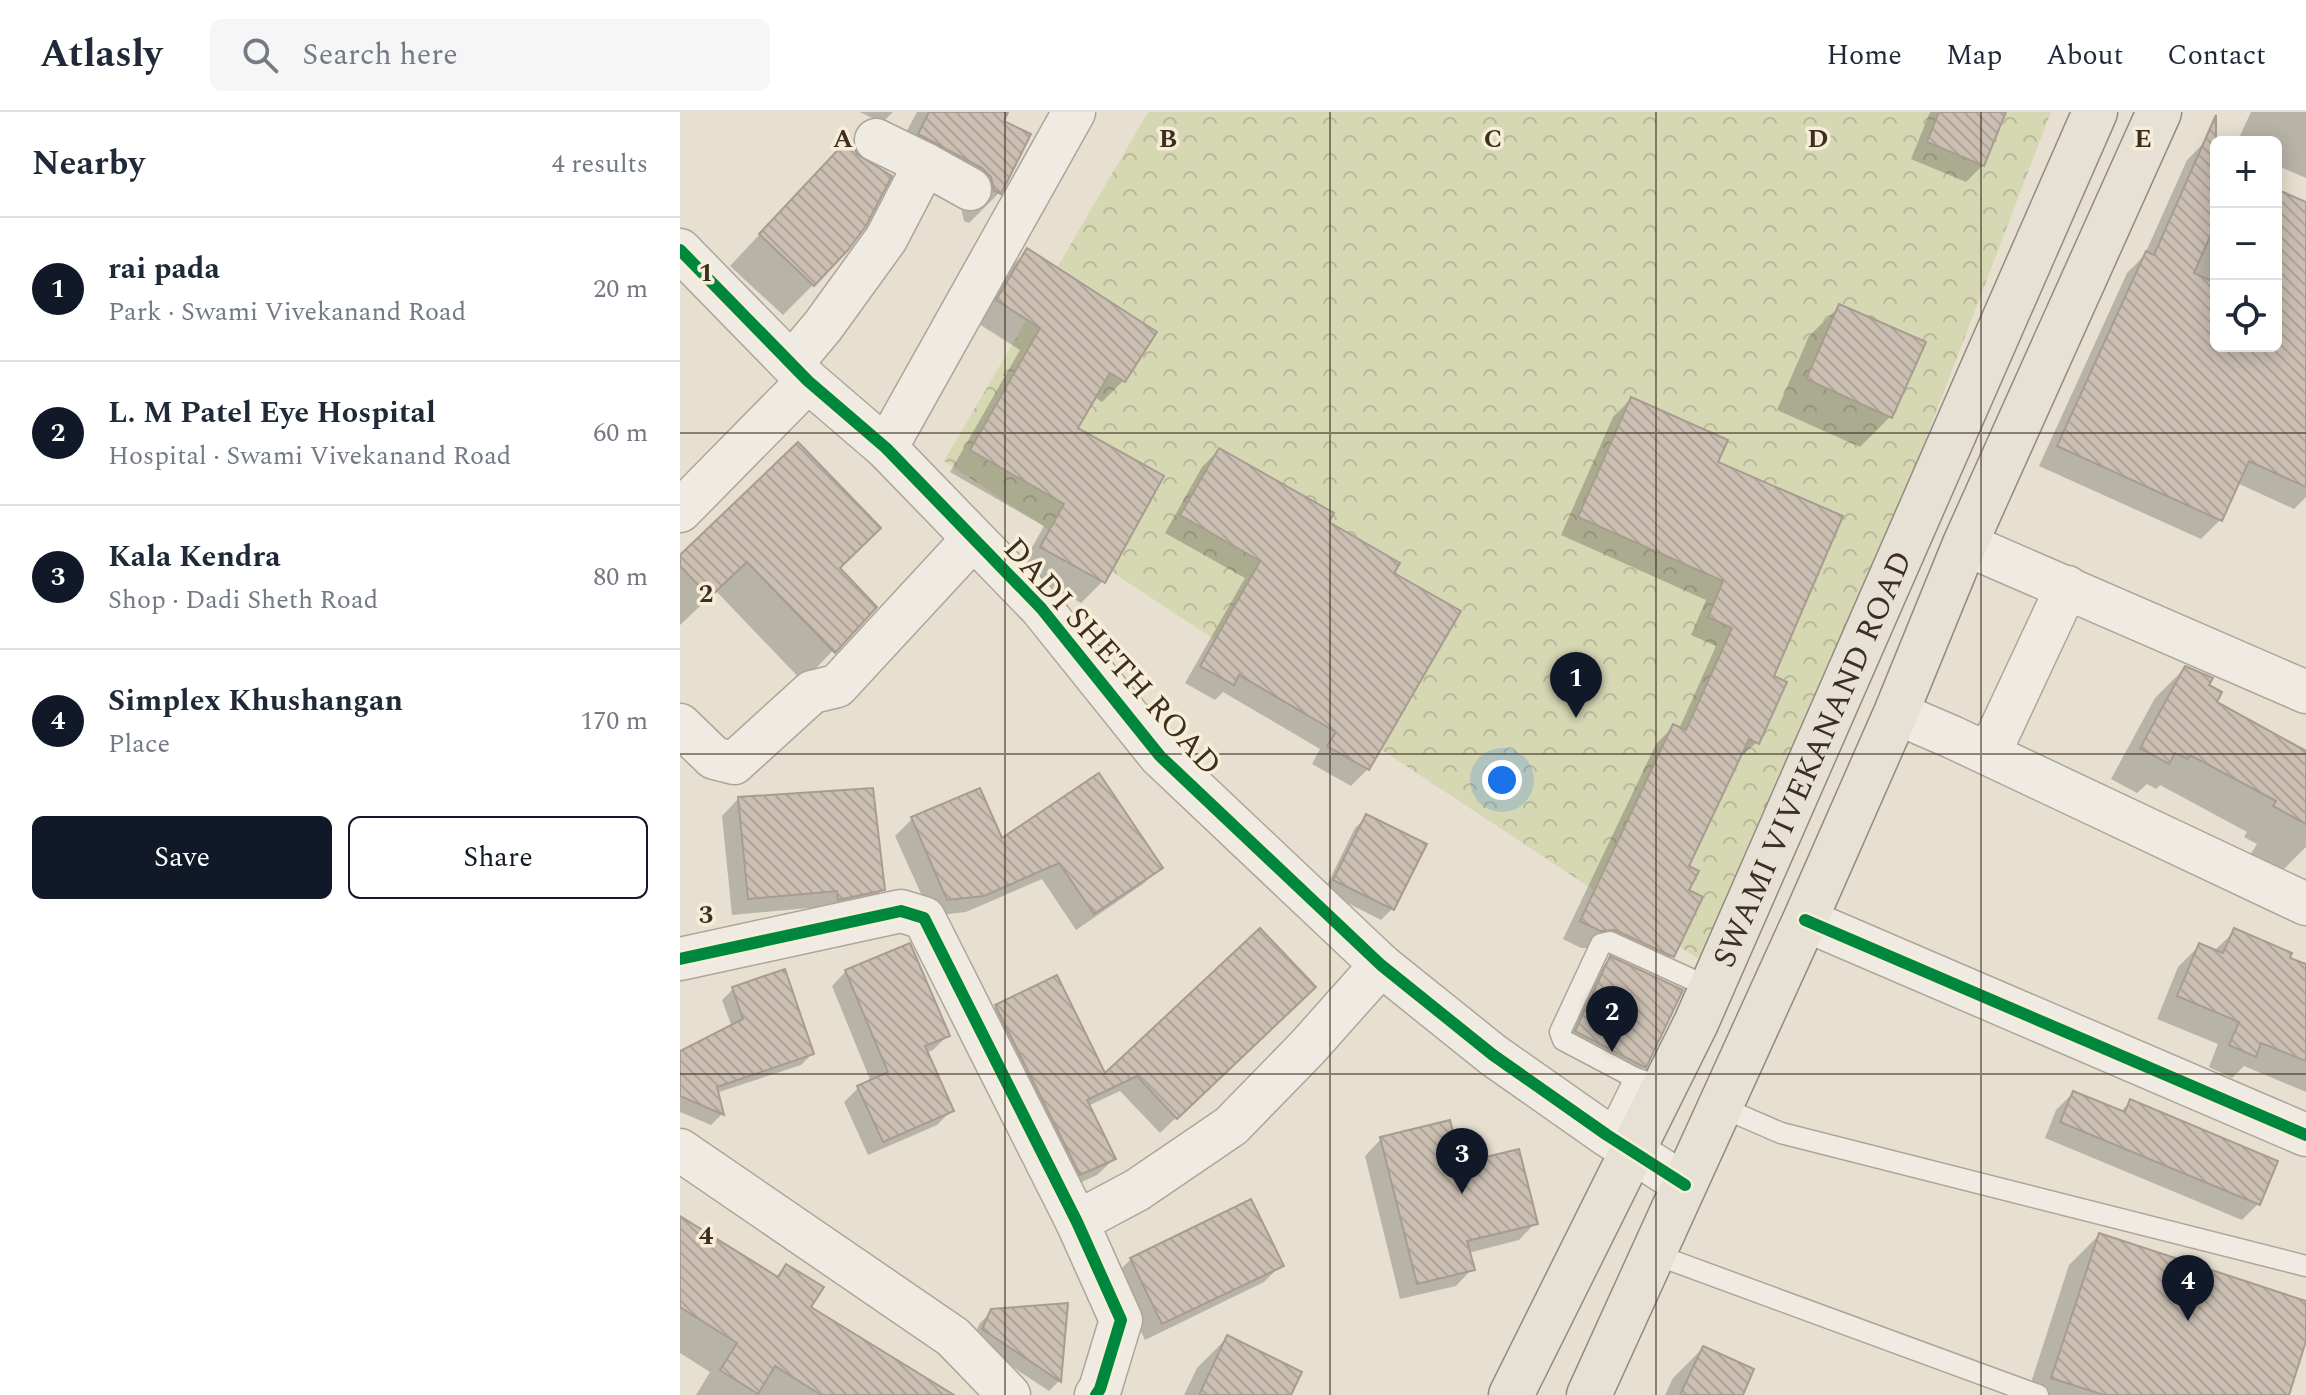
<!DOCTYPE html>
<html lang="en">
<head>
<meta charset="utf-8">
<style>
  :root { --surface:#fff; --page:#f6f6f7; --text:#1f2937; --muted:#747a83; --line:#e0e1e3; --accent:#111827 }
  body { margin:0; font-family:Spectral,serif; background:var(--page); color:var(--text) }
  .controls { position:absolute; right:24px; top:24px; display:grid; overflow:hidden; border-radius:12px; box-shadow:0 4px 20px #0003 }
  .controls button { width:72px; height:72px; display:grid; place-items:center; padding:0; border:0; border-bottom:2px solid var(--line); background:var(--surface); color:var(--text); font:40px sans-serif }
  .you { position:absolute; left:822px; top:668px; width:28px; height:28px; margin:-20px; border:6px solid #fff; border-radius:50%; background:#1a73e8; box-shadow:0 0 0 12px #1a73e833 }
  .badge { display:grid; place-items:center; width:52px; height:52px; border-radius:50%; background:var(--accent); color:#fff; font-size:26px; font-weight:700 }
  .pin { position:absolute; translate:-50% -66px; filter:drop-shadow(0 2px 4px #0008) }
  .pin::after { content:''; position:absolute; top:42px; width:28px; height:24px; background:inherit; clip-path:polygon(0 0,100% 0,50% 100%) }
  .list { margin:0; padding:0; list-style:none }
  h2 { display:flex; justify-content:space-between; align-items:center; height:104px; margin:0; padding:0 32px; font-size:34px }
  h2 small { font-size:26px; font-weight:400; color:var(--muted) }
  .list li { display:grid; grid-template-columns:52px 1fr auto; gap:24px; align-items:center; box-sizing:border-box; height:144px; padding:0 32px; border-top:2px solid var(--line) }
  .list b { display:block; font-size:30px; white-space:nowrap }
  .list p { margin:0; font-size:26px; white-space:nowrap; color:var(--muted) }
  .list em { font-size:26px; font-style:normal; color:var(--muted) }
  .actions { display:flex; gap:16px; padding:24px 32px }
  .actions a { flex:1; padding:18px 0; border:2px solid var(--accent); border-radius:12px; text-align:center; font-size:28px; color:var(--accent) }
  .actions .main { background:var(--accent); color:#fff }
  .icon { flex:none; width:44px; height:44px; fill:none; stroke:currentColor; stroke-width:2; stroke-linecap:round; stroke-linejoin:round }
  .map { position:relative; flex:none; width:1626px; height:1283px; overflow:hidden }
  header { display:flex; align-items:center; gap:48px; box-sizing:border-box; height:112px; padding:0 40px; background:var(--surface); border-bottom:2px solid var(--line) }
  header strong { font-size:38px }
  nav { display:flex; gap:44px; margin-inline-start:auto; font-size:28px }
  .search { width:560px; height:72px; background:var(--page); display:flex; align-items:center; gap:20px; box-sizing:border-box; padding:0 28px; border-radius:12px; color:var(--muted); font-size:30px }
  main { display:flex }
  aside { flex:1; background:var(--surface) }
  .map>svg:first-child { display:block }
  .forest { fill:url(#forest-crowns) }
  .shadow { fill:#0003 }
  .building { fill:url(#building-back-hatch); stroke:#a89c90; stroke-width:2 }
  .lines { fill:none; stroke-linecap:round; stroke-linejoin:round }
  .lane-casing { stroke:#ada599; stroke-width:23 }
  .street-casing { stroke:#ada599; stroke-width:45 }
  .primary-casing { stroke:#928b80; stroke-width:47 }
  .lane { stroke:#efebe3; stroke-width:20 }
  .street { stroke:#efebe3; stroke-width:42 }
  .primary { stroke:#e6e1d4; stroke-width:44 }
  .cycleway-casing { stroke:#f7eed8; stroke-width:17 }
  .cycleway { stroke:#00873e; stroke-width:12 }
  .grid { fill:none; stroke:#3d2e20; stroke-width:2; stroke-opacity:0.55 }
  .labels { text-anchor:middle; stroke-width:7; stroke-linejoin:round; paint-order:stroke }
  .street-label { font-size:32px; fill:#3d2e20; stroke:#f7eed8 }
  .grid-label { font-size:26px; text-anchor:middle; font-weight:bold; fill:#3d2e20; stroke:#f7eed8; stroke-width:7; stroke-linejoin:round; paint-order:stroke }
</style>
</head>
<body>
<header>
<strong>Atlasly</strong>
<div class="search"><svg class="icon" aria-label="search" viewBox="0 0 24 24"><circle cx="10" cy="10" r="6"/><path d="M15 15l6 6"/></svg>Search here</div>
<nav><a>Home</a><a>Map</a><a>About</a><a>Contact</a></nav>
</header>
<main>
<aside>
<h2>Nearby<small>4 results</small></h2>
<ul class="list">
<li><span class="badge">1</span><div><b>rai pada</b><p>Park · Swami Vivekanand Road</p></div><em>20 m</em></li>
<li><span class="badge">2</span><div><b>L. M Patel Eye Hospital</b><p>Hospital · Swami Vivekanand Road</p></div><em>60 m</em></li>
<li><span class="badge">3</span><div><b>Kala Kendra</b><p>Shop · Dadi Sheth Road</p></div><em>80 m</em></li>
<li><span class="badge">4</span><div><b>Simplex Khushangan</b><p>Place</p></div><em>170 m</em></li>
</ul>
<div class="actions"><a class="main">Save</a><a>Share</a></div>
</aside>
<div class="map">
<svg width="1626" height="1283" viewBox="0 0 1626 1283">
  <defs>
    <pattern id="forest-crowns" width="20" height="18" patternUnits="userSpaceOnUse" patternTransform="scale(2)"><rect width="20" height="18" fill="#d6d7b3"/><path d="M2 6a3 3 0 1 1 6 0M12 15a3 3 0 1 1 6 0" fill="none" stroke="#b9b99a"/></pattern>
    <pattern id="building-back-hatch" width="6" height="6" patternUnits="userSpaceOnUse" patternTransform="scale(2)"><rect width="6" height="6" fill="#cbbfb2"/><path d="M-1 5l2 2M0 0l6 6M5-1l2 2" fill="none" stroke="#afa499"/></pattern>
  </defs>
  <rect width="100%" height="100%" fill="#e7e0d1"/>
  <!-- forest -->
  <polygon class="forest" points="468,0 1371,0 1041,862 264,349"/>
  <!-- shadow -->
  <g class="shadow">
    <polygon points="180,0 213,0 202,11"/>
    <polygon points="237,0 314,0 319,81 289,111 284,109 281,96 271,86 209,52"/>
    <polygon points="1250,0 1324,0 1303,53 1286,70 1231,47"/>
    <polygon points="1571,0 1626,0 1626,66 1596,53 1596,30 1557,30"/>
    <polygon points="1527,28 1536,32 1536,234 1596,234 1596,79 1626,93 1626,385 1614,397 1557,371 1540,408 1521,427 1359,354 1447,161 1464,144 1507,48"/>
    <polygon points="140,58 133,173 103,203 50,154"/>
    <polygon points="347,139 443,269 422,290 414,285 396,317 423,469 401,491 340,457 364,414 270,360 340,238 296,210 326,160"/>
    <polygon points="1160,194 1210,305 1180,335 1097,298 1129,224"/>
    <polygon points="951,287 1036,352 1091,565 1077,630 1057,648 1006,755 1007,779 992,844 974,862 916,836 901,836 883,827 976,632 994,614 999,617 1036,534 1011,523 1026,488 881,423 933,305"/>
    <polygon points="118,333 158,457 194,495 123,570 36,479 0,513 0,446"/>
    <polygon points="539,338 646,411 711,462 688,657 671,674 632,652 640,637 543,580 535,588 505,571 565,466 485,421 522,355"/>
    <polygon points="1505,556 1526,574 1534,591 1626,640 1626,735 1601,760 1570,743 1577,732 1564,725 1567,720 1480,673 1476,677 1467,672 1457,681 1431,667 1475,586"/>
    <polygon points="58,687 203,777 186,794 141,804 140,795 52,803 42,704"/>
    <polygon points="686,705 712,797 701,808 644,779 675,716"/>
    <polygon points="232,707 321,729 480,756 463,772 396,818 362,767 286,800 251,804 215,724"/>
    <polygon points="1555,819 1626,854 1626,980 1564,954 1552,966 1529,955 1538,932 1477,907 1498,855 1520,833 1534,839"/>
    <polygon points="930,847 964,955 947,971 879,937 913,863"/>
    <polygon points="166,859 268,923 253,938 245,941 271,999 257,1013 188,1043 164,990 179,975 191,970 152,874"/>
    <polygon points="53,877 132,942 121,953 36,981 41,1003 31,1013 0,1000 0,941 52,915 42,888"/>
    <polygon points="617,891 480,1021 440,979 408,994 434,1047 417,1063 384,1078 299,911 316,894 425,964"/>
    <polygon points="1393,981 1440,1000 1450,990 1578,1092 1562,1108 1365,1026 1376,998"/>
    <polygon points="701,1027 779,1054 855,1111 839,1128 788,1141 792,1157 776,1174 720,1187 685,1044"/>
    <polygon points="0,1106 96,1165 106,1155 129,1196 250,1283 16,1283 30,1260 0,1241"/>
    <polygon points="1419,1123 1626,1191 1626,1223 1607,1283 1347,1283 1389,1153"/>
    <polygon points="451,1147 601,1153 584,1170 465,1228 434,1164"/>
    <polygon points="312,1199 379,1269 369,1279 292,1228 300,1211"/>
    <polygon points="547,1226 609,1283 504,1283 517,1256"/>
    <polygon points="1023,1236 1061,1283 985,1283 993,1266"/>
  </g>
  <!-- building -->
  <g class="building">
    <polygon points="249,0 328,0 324,9 351,22 321,82 314,78 311,65 302,56 238,22"/>
    <polygon points="1259,0 1326,0 1304,54 1247,30"/>
    <polygon points="1536,3 1536,111 1514,161 1536,171 1536,234 1596,234 1596,77 1626,90 1626,375 1569,349 1542,409 1377,334 1466,139 1474,143"/>
    <polygon points="170,25 177,42 212,64 186,114 168,138 134,174 79,122"/>
    <polygon points="347,136 477,220 445,270 430,261 398,316 484,364 425,471 360,435 384,392 290,338 360,216 316,188"/>
    <polygon points="1159,192 1246,230 1212,306 1126,267"/>
    <polygon points="951,285 1048,328 1038,350 1163,404 1094,564 1107,570 1079,632 1069,627 1009,754 1019,759 1009,778 1023,785 994,845 935,818 920,819 900,809 993,612 1006,618 1052,516 1028,505 1043,469 898,405"/>
    <polygon points="118,330 201,416 160,456 197,495 155,541 67,450 30,485 0,454 0,443"/>
    <polygon points="539,336 654,401 649,410 720,451 714,461 781,499 689,658 647,634 656,620 559,563 554,573 520,554 580,449 500,403"/>
    <polygon points="1505,554 1533,566 1529,573 1542,580 1537,590 1626,639 1626,712 1593,694 1596,689 1510,643 1508,647 1495,641 1489,652 1460,636"/>
    <polygon points="419,661 483,756 414,802 379,751 304,784 267,788 231,705 300,676 322,726"/>
    <polygon points="193,676 205,778 158,788 157,779 68,787 58,685"/>
    <polygon points="686,702 747,732 714,798 653,768"/>
    <polygon points="580,816 636,875 497,1007 457,964 407,988 436,1047 400,1063 315,893 377,863 425,961"/>
    <polygon points="1554,816 1612,841 1610,846 1626,852 1626,949 1581,931 1576,945 1549,933 1559,910 1497,884 1519,831 1543,841"/>
    <polygon points="230,831 270,924 245,934 274,999 203,1030 177,974 208,960 165,858"/>
    <polygon points="930,844 1003,878 966,956 895,919"/>
    <polygon points="105,857 134,942 37,975 44,1003 0,984 0,939 63,907 52,875"/>
    <polygon points="1393,979 1445,1000 1450,987 1598,1049 1580,1093 1380,1010"/>
    <polygon points="770,1008 781,1051 839,1037 858,1112 787,1129 795,1158 737,1172 700,1025"/>
    <polygon points="571,1087 604,1154 482,1212 450,1146"/>
    <polygon points="0,1104 98,1165 106,1152 144,1175 131,1195 274,1283 141,1283 95,1254 78,1282 40,1258 57,1231 0,1195"/>
    <polygon points="1419,1121 1626,1189 1626,1229 1609,1283 1424,1283 1371,1266"/>
    <polygon points="388,1191 381,1270 302,1217 311,1197"/>
    <polygon points="547,1223 622,1260 611,1283 519,1283"/>
    <polygon points="1023,1234 1074,1257 1063,1283 1000,1283"/>
  </g>
  <g class="lines">
    <defs>
      <g id="lane">
        <polyline points="955,966 883,928 880,920 921,832 930,830 1013,868 1021,876 1017,890"/>
        <polyline points="1041,995 1101,1021 1626,1154"/>
        <polyline points="927,1023 955,966 970,971 979,969 983,962"/>
        <polyline points="974,1142 1358,1283"/>
      </g>
      <g id="street">
        <polyline points="245,52 290,77"/>
        <polyline points="0,138 128,269 206,336 361,496 480,644 701,853 813,943 927,1023 1005,1073"/>
        <polyline points="112,251 143,214 206,127 245,52 196,28"/>
        <polyline points="206,336 394,0"/>
        <polyline points="0,399 128,269"/>
        <polyline points="1285,432 1626,580"/>
        <polyline points="1216,601 1272,625 1626,792"/>
        <polyline points="0,613 34,646 54,651 132,580 157,574 293,427"/>
        <polyline points="1309,642 1387,475"/>
        <polyline points="1125,808 1626,1023"/>
        <polyline points="0,847 221,799 244,806 397,1110 441,1208 420,1277 416,1283"/>
        <polyline points="0,1038 273,1225 329,1283"/>
        <polyline points="397,1110 457,1078 551,1014 627,936 701,853"/>
      </g>
      <g id="primary">
        <path id="s1" d="M831 1283 1016 911 1415 0"/>
        <polyline points="909,1283 1125,808 1216,601 1285,432 1479,0"/>
      </g>
    </defs>
    <!-- lane casing -->
    <use href="#lane" class="lane-casing"/>
    <!-- street casing -->
    <use href="#street" class="street-casing"/>
    <!-- primary casing -->
    <use href="#primary" class="primary-casing"/>
    <!-- lane -->
    <use href="#lane" class="lane"/>
    <!-- street -->
    <use href="#street" class="street"/>
    <!-- primary -->
    <use href="#primary" class="primary"/>
    <defs>
      <g id="cycleway">
        <polyline points="0,138 128,269 206,336 361,496 480,644 701,853 813,943 927,1023 1005,1073"/>
        <polyline points="1125,808 1626,1023"/>
        <polyline points="0,847 221,799 244,806 397,1110 441,1208 420,1277 416,1283"/>
      </g>
    </defs>
    <!-- cycleway casing -->
    <use href="#cycleway" class="cycleway-casing"/>
    <!-- cycleway -->
    <use href="#cycleway" class="cycleway"/>
  </g>
  <!-- grid -->
  <path class="grid" d="M325 0V1283M650 0V1283M976 0V1283M1301 0V1283M0 321H1626M0 642H1626M0 962H1626"/>
  <g class="labels">
    <!-- street labels -->
    <g class="street-label">
      <text transform="translate(433 544) rotate(48)" y="11">DADI SHETH ROAD</text>
      <text dy="11" stroke="none"><textPath href="#s1" startOffset="704">SWAMI VIVEKANAND ROAD</textPath></text>
    </g>
  </g>
  <g class="grid-label">
    <text x="163" y="35">A</text>
    <text x="488" y="35">B</text>
    <text x="813" y="35">C</text>
    <text x="1138" y="35">D</text>
    <text x="1463" y="35">E</text>
    <text x="26" y="169">1</text>
    <text x="26" y="490">2</text>
    <text x="26" y="811">3</text>
    <text x="26" y="1132">4</text>
  </g>
</svg>
<div class="controls">
<button>+</button>
<button>−</button>
<button><svg class="icon" aria-label="locate" viewBox="0 0 24 24"><circle cx="12" cy="12" r="6"/><path d="M12 2v4M12 18v4M2 12h4M18 12h4"/></svg></button>
</div>
<div class="you"></div>
<div class="pin badge" style="left:896px;top:606px">1</div>
<div class="pin badge" style="left:932px;top:940px">2</div>
<div class="pin badge" style="left:782px;top:1082px">3</div>
<div class="pin badge" style="left:1508px;top:1209px">4</div>
</div>
</main>
</body>
</html>
